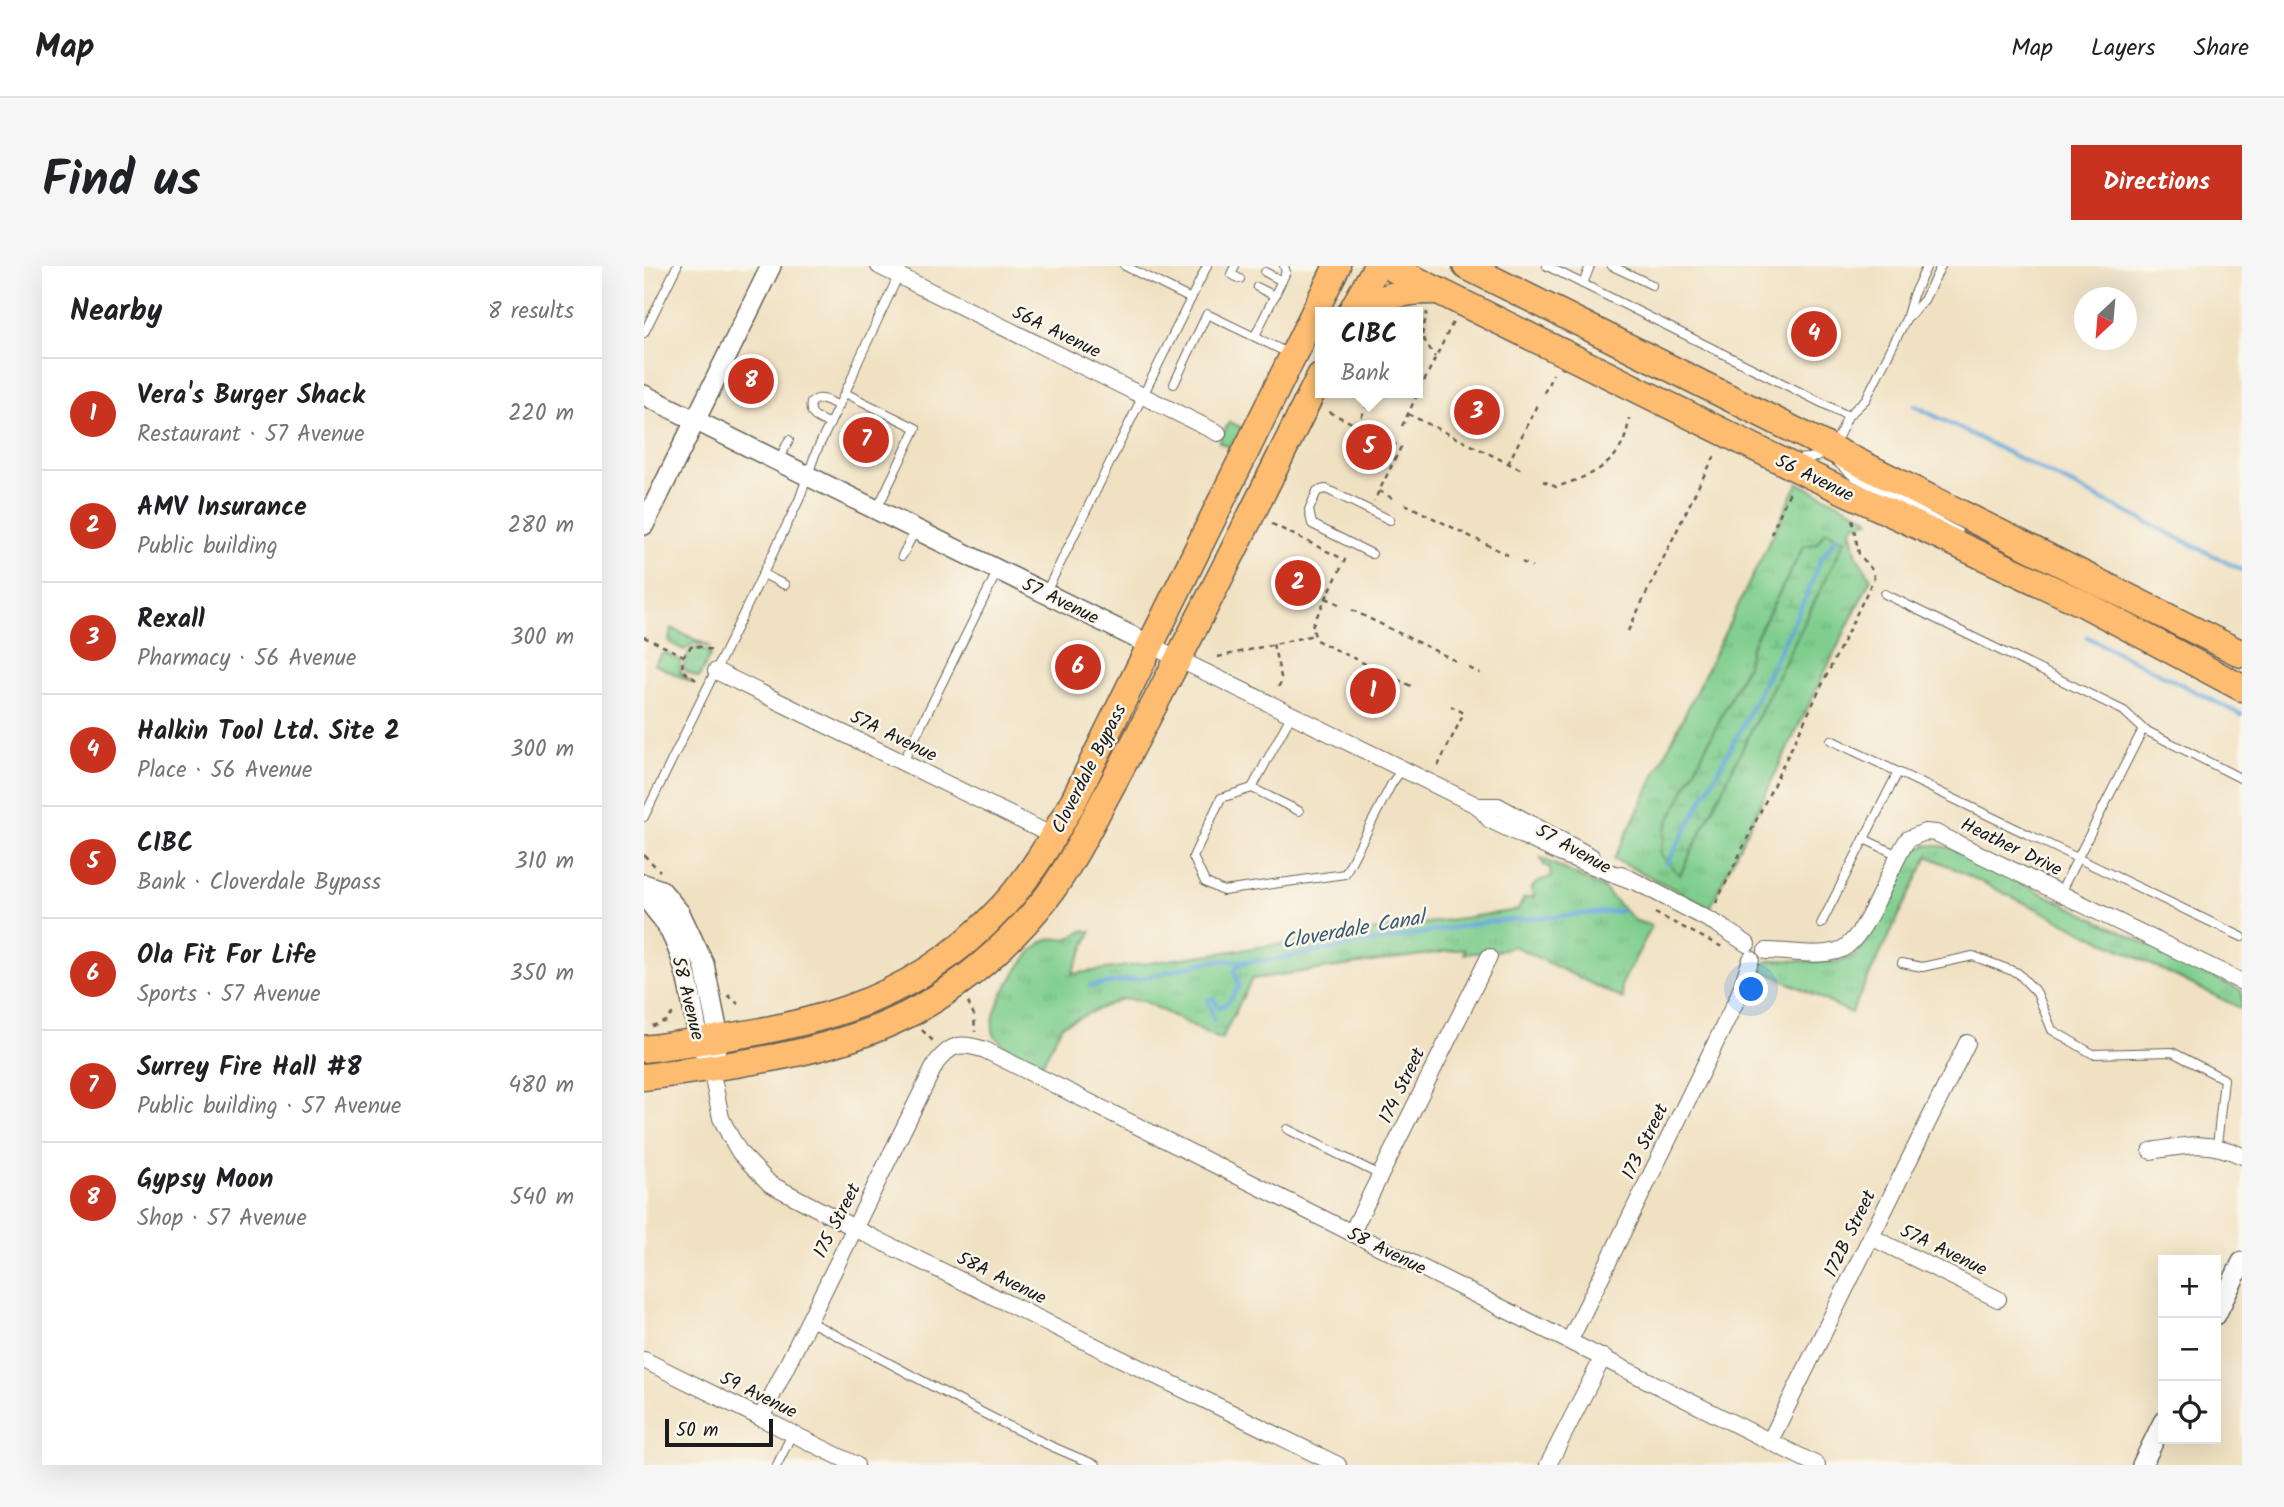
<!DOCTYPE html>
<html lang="en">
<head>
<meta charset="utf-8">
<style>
  :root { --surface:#fff; --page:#f6f6f6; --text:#202124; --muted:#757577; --line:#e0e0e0; --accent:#c8321e }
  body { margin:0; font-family:Kalam,sans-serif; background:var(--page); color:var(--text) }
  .controls { position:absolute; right:21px; bottom:21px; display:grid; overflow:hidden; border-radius:0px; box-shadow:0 7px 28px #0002 }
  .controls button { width:63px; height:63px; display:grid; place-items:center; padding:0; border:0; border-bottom:2px solid var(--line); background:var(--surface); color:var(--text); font:35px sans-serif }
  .compass { position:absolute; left:1430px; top:21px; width:63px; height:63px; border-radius:50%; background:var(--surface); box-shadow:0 7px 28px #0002; rotate:206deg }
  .scale { position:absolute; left:21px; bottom:18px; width:108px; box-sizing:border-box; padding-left:7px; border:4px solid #1c1c1c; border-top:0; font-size:19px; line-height:24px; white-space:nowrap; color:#1c1c1c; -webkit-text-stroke:5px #fbf7ec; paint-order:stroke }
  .you { position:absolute; left:1108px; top:724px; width:24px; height:24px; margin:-18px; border:5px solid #fff; border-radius:50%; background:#1a73e8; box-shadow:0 0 0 10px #1a73e833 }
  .badge { display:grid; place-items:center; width:46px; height:46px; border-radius:50%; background:var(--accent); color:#fff; font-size:23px; font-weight:700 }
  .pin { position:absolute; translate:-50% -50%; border:4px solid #fff; box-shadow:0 2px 7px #0006 }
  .popup { position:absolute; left:671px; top:41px; width:108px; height:91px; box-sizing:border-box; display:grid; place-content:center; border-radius:0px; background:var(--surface); filter:drop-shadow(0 2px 5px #0005); font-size:23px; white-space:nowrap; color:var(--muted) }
  .popup b { font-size:26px; color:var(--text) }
  .popup::after { content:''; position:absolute; left:50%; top:100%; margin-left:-14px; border:14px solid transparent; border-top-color:var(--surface) }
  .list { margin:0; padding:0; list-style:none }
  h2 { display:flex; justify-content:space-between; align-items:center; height:91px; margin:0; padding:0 28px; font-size:30px }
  h2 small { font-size:23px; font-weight:400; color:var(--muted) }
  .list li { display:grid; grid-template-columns:46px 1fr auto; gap:21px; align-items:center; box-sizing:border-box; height:112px; padding:0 28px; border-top:2px solid var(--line) }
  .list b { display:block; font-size:26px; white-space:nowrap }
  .list p { margin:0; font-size:23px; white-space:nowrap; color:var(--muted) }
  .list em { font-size:23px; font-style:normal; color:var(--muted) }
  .icon { flex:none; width:38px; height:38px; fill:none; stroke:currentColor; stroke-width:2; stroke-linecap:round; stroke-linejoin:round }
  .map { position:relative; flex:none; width:1598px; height:1199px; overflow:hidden; border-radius:0px }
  header { display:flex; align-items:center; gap:42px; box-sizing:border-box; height:98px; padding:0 35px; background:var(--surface); border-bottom:2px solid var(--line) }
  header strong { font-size:33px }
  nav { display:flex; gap:38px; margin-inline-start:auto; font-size:24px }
  .intro { display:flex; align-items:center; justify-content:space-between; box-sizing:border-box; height:168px; padding:0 42px }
  h1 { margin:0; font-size:49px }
  .button { padding:18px 32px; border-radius:0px; background:var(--accent); color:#fff; font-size:24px; font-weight:700 }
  main { display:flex; gap:42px; padding:0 42px }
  aside { flex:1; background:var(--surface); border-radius:0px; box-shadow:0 7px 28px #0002 }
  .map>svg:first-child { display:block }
  .grass { fill:url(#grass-tufts); stroke:#4e7555; stroke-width:2; fill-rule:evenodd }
  .wetland { fill:url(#wetland-marsh); stroke:#4e7555; stroke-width:2 }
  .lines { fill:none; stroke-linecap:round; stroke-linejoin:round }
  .stream { stroke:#64a7d8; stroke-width:4.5 }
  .service-casing { stroke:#666156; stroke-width:10 }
  .minor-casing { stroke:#666156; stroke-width:18 }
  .tertiary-casing { stroke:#666156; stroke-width:22 }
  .trunk-casing { stroke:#666156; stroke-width:29 }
  .path { stroke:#666156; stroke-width:2.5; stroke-dasharray:5 5; stroke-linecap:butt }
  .service { stroke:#fff; stroke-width:8 }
  .minor { stroke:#fff; stroke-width:16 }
  .tertiary { stroke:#fff; stroke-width:19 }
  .trunk { stroke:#fdbc70; stroke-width:26 }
  .labels { text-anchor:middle; stroke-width:5; stroke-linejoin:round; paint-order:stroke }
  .street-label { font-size:19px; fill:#1c1c1c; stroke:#fbf7ec }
  .water-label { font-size:21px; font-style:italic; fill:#3c5b71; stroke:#fbf7ec }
</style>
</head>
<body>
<header>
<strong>Map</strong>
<nav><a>Map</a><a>Layers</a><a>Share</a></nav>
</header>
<div class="intro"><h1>Find us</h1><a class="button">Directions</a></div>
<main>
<aside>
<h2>Nearby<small>8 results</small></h2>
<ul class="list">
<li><span class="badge">1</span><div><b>Vera's Burger Shack</b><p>Restaurant · 57 Avenue</p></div><em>220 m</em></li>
<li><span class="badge">2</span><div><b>AMV Insurance</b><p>Public building</p></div><em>280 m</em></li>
<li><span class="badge">3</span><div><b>Rexall</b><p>Pharmacy · 56 Avenue</p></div><em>300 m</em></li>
<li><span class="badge">4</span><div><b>Halkin Tool Ltd. Site 2</b><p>Place · 56 Avenue</p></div><em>300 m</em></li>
<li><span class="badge">5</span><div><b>CIBC</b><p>Bank · Cloverdale Bypass</p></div><em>310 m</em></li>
<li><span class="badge">6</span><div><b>Ola Fit For Life</b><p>Sports · 57 Avenue</p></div><em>350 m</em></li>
<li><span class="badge">7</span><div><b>Surrey Fire Hall #8</b><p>Public building · 57 Avenue</p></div><em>480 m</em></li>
<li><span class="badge">8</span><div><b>Gypsy Moon</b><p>Shop · 57 Avenue</p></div><em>540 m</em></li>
</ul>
</aside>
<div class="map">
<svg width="1598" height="1199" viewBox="0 0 1598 1199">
  <defs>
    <pattern id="grass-tufts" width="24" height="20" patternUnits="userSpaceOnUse" patternTransform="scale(1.75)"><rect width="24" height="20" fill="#7fce8e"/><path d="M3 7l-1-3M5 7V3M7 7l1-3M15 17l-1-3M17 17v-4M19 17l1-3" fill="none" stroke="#6db07a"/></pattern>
    <pattern id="wetland-marsh" width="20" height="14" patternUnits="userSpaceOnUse" patternTransform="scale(1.75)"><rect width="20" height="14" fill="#7fce8e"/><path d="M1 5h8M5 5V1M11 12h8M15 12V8" fill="none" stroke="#6db07a"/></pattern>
  </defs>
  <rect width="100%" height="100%" fill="#fbf7ec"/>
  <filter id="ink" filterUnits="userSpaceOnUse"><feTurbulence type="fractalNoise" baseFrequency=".0143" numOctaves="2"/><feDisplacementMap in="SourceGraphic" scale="14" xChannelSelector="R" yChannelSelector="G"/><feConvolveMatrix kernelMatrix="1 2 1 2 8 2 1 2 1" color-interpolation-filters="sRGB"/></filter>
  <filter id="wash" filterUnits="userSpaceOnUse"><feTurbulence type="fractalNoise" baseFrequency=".00686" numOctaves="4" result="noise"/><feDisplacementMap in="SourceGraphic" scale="28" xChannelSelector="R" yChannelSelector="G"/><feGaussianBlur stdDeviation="1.57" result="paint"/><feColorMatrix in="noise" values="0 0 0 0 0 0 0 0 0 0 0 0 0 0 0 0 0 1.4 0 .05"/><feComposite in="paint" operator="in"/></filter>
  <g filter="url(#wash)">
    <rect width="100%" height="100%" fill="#f0e1c2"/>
    <!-- grass -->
    <g class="grass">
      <polygon points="585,156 599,162 589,183 575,176"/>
      <path d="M1154 217 1223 251 1226 255 1211 258 1207 263 1213 290 1227 312 1066 641 970 593ZM1172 278 1022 561 1103 399 1107 381 1160 280Z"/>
      <polygon points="27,362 67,381 50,377 40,384 25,376"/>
      <polygon points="49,382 56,382 67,387 55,412 43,406 39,402 45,386"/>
      <polygon points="20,386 36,394 36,406 49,417 10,398"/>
      <path d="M1283 579 1304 581 1598 725V743L1284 590 1207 747 1114 702 1119 697 1128 694 1192 696C1206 693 1215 688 1222 675L1264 592 1272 584Z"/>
      <path d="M897 592 959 622 990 654 1008 660 977 720 979 733 870 680 853 685 820 688 821 683 608 713 577 774 499 735 477 733 418 759 396 802C384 793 360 782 352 771 336 751 382 686 400 675 407 670 414 674 421 673 428 672 435 667 441 664L447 666 428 708 874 644 880 632 890 631 887 624C891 615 898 614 907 611L906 602 900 599Z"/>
    </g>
    <!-- wetland -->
    <polygon class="wetland" points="1182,265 1201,274 1036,609 1016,589 1022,561 1103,399 1107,381 1160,280 1172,278"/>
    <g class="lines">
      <!-- stream -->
      <g class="stream">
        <polyline points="1271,140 1598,304"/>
        <polyline points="1443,371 1598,449"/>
        <polyline points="1023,598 1098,461 1160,335 1177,293 1193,270"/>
        <polyline points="446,720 495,713 567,695 620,695 842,656 978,645"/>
        <polyline points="570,754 564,734 570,732 573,740 577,741 584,736 595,721 591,705 593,700 603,696"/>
      </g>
    </g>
  </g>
  <g filter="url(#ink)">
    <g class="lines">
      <defs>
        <g id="service">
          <polyline points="481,0 547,33"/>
          <polyline points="591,0 587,8 596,13"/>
          <polyline points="903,0 1204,150"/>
          <polyline points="968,0 1008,19"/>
          <polyline points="621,6 638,15"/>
          <polyline points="939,18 946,0"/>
          <polyline points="613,21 631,30"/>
          <polyline points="1265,50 1280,34 1297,0"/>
          <polyline points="0,67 33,0"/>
          <polyline points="611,70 642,6 640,0"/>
          <polyline points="530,118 563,48 646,88"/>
          <polyline points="201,127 272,162 233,243"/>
          <path d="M186 158C176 153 164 151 167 137 175 128 185 135 195 140"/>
          <polyline points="1154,193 1173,191 1189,182 1204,150 1222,133 1262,53 1269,29 1283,0"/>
          <polyline points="135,194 145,174"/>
          <polyline points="1195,198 1209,210 1314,266"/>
          <polyline points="728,288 668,258 665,244 673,225 682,223 746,254"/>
          <polyline points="258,290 271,265"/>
          <polyline points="119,308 141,319"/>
          <polyline points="402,326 563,0"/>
          <polyline points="1241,328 1480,445 1499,463 1598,513"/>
          <polyline points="1187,474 1598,671"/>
          <polyline points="259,496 354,304"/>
          <polyline points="608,522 648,448"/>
          <polyline points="655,545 608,522 577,532 549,591 561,616 579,625 701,608 748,517 759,502"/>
          <polyline points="0,551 155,234 172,186 207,114 213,98 259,0"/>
          <polyline points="1220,573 1254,589"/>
          <polyline points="1416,627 1499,463"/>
          <polyline points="1177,658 1254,506"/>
          <polyline points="1258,697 1278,701 1329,690 1374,707 1393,727 1408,764 1449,788 1528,786 1580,813 1573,880"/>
          <polyline points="643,863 736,909"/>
          <path d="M164 1055C260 1102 352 1160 452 1199"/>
          <polyline points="133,1199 148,1168"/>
        </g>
        <g id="minor">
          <polyline points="235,0 574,167"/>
          <polyline points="506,379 834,540 846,554 915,587 986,614"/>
          <polyline points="72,405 409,570"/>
          <polyline points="834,540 854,540 948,591"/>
          <polyline points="977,608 1073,658 1103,678"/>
          <path d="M1122 685C1145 685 1171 691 1193 685 1223 677 1245 599 1264 573L1281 566 1292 567 1598 716"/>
          <polyline points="67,802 77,852 86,870 96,887 126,918 224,969 694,1199"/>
          <path d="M1507 885C1542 879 1565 874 1598 890"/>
          <polyline points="708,966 845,691"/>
          <polyline points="1227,971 1354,1033"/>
          <polyline points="926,1074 1094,731 1107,693"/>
          <polyline points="0,1094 212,1199"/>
          <path d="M117 1152 292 797C308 777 317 776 341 784L1173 1199"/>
          <polyline points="1126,1175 1323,777"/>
          <polyline points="904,1199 959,1091"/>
        </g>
        <g id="tertiary">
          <polyline points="0,129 506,379"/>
          <polyline points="0,259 127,0"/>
          <polyline points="0,618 17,624 36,647 60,698 75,772 67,802"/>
          <path d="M0 626C5 639 15 647 22 658 43 694 47 735 55 775L59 785"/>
          <polyline points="1572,1049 1598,996"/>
          <polyline points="1498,1199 1519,1156"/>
        </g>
        <g id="trunk">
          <polyline points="744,0 1168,210 1440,338 1598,422"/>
          <polyline points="822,0 1598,388"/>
          <path d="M707 46C740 31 755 25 791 25"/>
          <polyline points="707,46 733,0"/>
          <path d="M0 783C141 763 256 752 359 640 388 609 409 571 430 534L693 0"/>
          <path d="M0 811C94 798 192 789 276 742 325 714 368 675 403 631 426 600 444 564 462 530 482 493 502 455 521 418 575 316 625 213 676 110"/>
        </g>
      </defs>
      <!-- service casing -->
      <use href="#service" class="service-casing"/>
      <!-- minor casing -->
      <use href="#minor" class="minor-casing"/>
      <!-- tertiary casing -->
      <use href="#tertiary" class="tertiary-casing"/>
      <!-- trunk casing -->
      <use href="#trunk" class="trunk-casing"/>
      <!-- path -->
      <g class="path">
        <polyline points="774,64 791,91"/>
        <polyline points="778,69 783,46"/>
        <polyline points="900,127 909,108"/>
        <polyline points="685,146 757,181 730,235"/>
        <polyline points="764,148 880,205"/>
        <polyline points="713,160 729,127"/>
        <polyline points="758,160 809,56"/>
        <polyline points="864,198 893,139"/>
        <path d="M899 215 912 221C949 209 981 197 985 152"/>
        <polyline points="735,225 748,232"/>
        <polyline points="761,238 866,290"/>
        <polyline points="628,258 701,294 668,360 672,374 771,422"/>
        <polyline points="1127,268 1147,223"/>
        <polyline points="878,296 888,301"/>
        <polyline points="682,332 695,338"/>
        <polyline points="708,344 812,395"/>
        <polyline points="984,365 1056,217 1073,186"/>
        <polyline points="0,371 38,389"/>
        <polyline points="629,378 638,415 634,421"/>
        <polyline points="574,391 670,369"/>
        <polyline points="825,402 836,407"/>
        <polyline points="52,414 38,404 39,390 49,379 67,384"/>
        <polyline points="794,500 820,447 807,440"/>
        <polyline points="0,589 16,605"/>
        <polyline points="1072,637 1230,312 1229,305 1215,288 1208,253"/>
        <polyline points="1011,647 1080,682"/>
        <polyline points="84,729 94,738"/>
        <polyline points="324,736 330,749 331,766"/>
        <polyline points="8,760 22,755 28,748 32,749"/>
        <polyline points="278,764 291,777"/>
      </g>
      <!-- service -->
      <use href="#service" class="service"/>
      <!-- minor -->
      <use href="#minor" class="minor"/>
      <!-- tertiary -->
      <use href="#tertiary" class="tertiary"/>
      <!-- trunk -->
      <use href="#trunk" class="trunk"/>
    </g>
  </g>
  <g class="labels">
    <!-- street labels -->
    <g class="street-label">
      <text transform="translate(413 65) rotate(26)" y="7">56A Avenue</text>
      <text transform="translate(1171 211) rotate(26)" y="7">56 Avenue</text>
      <text transform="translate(417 334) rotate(26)" y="7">57 Avenue</text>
      <text transform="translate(250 469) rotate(26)" y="7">57A Avenue</text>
      <text transform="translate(444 502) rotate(-63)" y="7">Cloverdale Bypass</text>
      <text transform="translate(1368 580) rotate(26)" y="7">Heather Drive</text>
      <text transform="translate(930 582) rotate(29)" y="7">57 Avenue</text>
      <text transform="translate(45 732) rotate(76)" y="7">58 Avenue</text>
      <text transform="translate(757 819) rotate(-64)" y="7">174 Street</text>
      <text transform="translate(1000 875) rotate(-64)" y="7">173 Street</text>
      <text transform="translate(192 954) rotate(-63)" y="7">175 Street</text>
      <text transform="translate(1205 967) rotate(-64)" y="7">172B Street</text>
      <text transform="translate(1300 983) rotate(26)" y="7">57A Avenue</text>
      <text transform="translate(743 984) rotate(26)" y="7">58 Avenue</text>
      <text transform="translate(358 1011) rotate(26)" y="7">58A Avenue</text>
      <text transform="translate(115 1128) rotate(26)" y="7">59 Avenue</text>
    </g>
    <!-- water labels -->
    <g class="water-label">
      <text transform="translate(709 663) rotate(-10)" y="7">Cloverdale Canal</text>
    </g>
  </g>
</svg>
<div class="controls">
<button>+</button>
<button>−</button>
<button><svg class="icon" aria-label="locate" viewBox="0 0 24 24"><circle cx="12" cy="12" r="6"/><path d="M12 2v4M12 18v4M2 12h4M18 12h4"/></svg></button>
</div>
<svg class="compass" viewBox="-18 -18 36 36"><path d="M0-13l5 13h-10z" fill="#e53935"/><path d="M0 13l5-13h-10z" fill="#757577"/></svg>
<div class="scale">50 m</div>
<div class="you"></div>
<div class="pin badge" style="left:729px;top:425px">1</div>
<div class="pin badge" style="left:654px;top:317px">2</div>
<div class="pin badge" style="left:833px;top:146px">3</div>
<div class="pin badge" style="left:1170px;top:68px">4</div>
<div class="pin badge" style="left:725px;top:181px">5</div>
<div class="popup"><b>CIBC</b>Bank</div>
<div class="pin badge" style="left:434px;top:401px">6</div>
<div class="pin badge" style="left:222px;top:174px">7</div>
<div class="pin badge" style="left:107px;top:115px">8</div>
</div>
</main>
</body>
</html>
